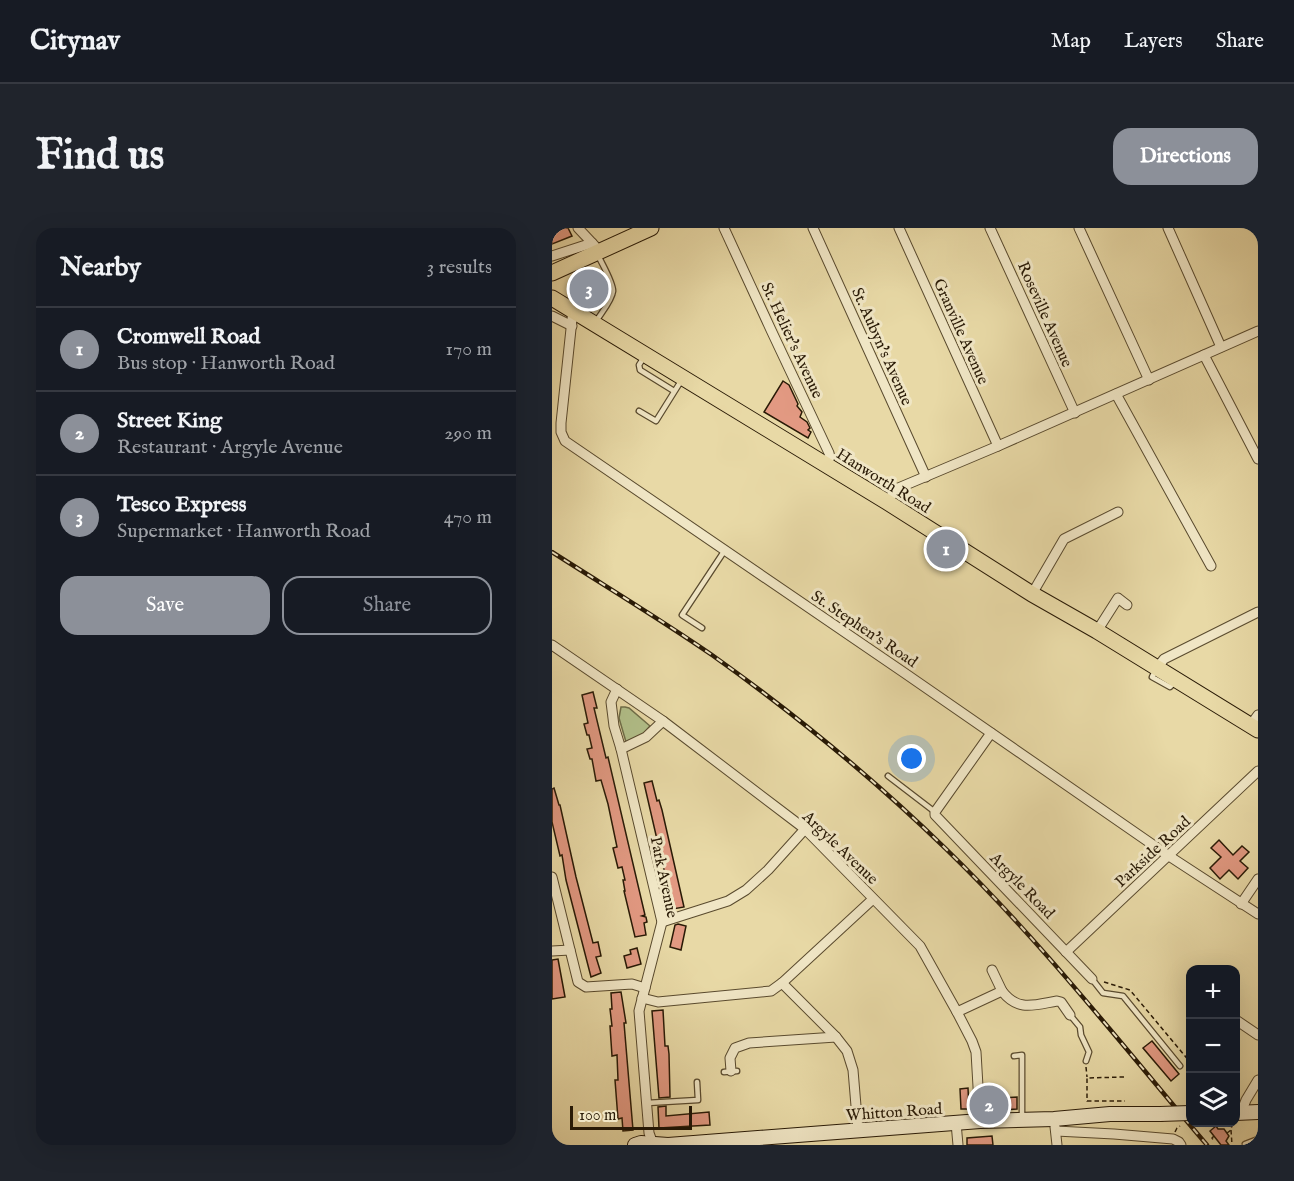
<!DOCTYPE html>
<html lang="en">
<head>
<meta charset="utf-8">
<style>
  :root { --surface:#171b24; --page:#20242c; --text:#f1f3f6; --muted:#9ea1a6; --line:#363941; --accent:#8c9099 }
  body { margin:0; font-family:"IM FELL English",serif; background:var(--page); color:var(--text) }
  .controls { position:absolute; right:18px; bottom:18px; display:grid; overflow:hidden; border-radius:12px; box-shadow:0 6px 24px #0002 }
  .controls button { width:54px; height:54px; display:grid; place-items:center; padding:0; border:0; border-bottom:2px solid var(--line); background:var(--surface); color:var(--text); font:30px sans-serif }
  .scale { position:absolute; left:18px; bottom:15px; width:122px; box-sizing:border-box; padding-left:6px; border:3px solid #291a06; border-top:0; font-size:16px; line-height:21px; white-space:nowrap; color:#291a06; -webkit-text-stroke:4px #f0e6c5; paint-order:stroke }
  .you { position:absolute; left:360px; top:531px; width:21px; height:21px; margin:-15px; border:4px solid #fff; border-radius:50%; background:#1a73e8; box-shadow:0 0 0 9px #1a73e833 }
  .badge { display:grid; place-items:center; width:39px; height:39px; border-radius:50%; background:var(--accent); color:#fff; font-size:20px; font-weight:700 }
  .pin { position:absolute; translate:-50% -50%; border:3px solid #fff; box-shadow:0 2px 6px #0006 }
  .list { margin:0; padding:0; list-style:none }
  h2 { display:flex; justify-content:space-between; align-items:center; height:78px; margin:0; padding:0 24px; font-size:26px }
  h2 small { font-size:20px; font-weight:400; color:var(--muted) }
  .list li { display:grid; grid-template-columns:39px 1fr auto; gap:18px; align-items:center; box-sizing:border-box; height:84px; padding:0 24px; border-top:2px solid var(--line) }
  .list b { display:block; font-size:22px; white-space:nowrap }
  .list p { margin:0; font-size:20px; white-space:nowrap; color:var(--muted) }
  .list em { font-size:20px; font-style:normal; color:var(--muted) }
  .actions { display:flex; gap:12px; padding:18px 24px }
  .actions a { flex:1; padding:14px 0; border:2px solid var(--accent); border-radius:18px; text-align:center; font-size:21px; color:var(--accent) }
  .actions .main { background:var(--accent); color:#fff }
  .icon { flex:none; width:33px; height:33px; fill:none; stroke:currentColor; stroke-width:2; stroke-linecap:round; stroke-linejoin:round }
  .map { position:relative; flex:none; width:706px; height:917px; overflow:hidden; border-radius:18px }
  header { display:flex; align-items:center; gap:36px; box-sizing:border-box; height:84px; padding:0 30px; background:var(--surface); border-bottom:2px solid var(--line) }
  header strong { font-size:28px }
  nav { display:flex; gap:33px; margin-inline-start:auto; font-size:21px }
  .intro { display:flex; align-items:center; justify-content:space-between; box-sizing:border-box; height:144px; padding:0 36px }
  h1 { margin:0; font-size:42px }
  .button { padding:15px 27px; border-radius:18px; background:var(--accent); color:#fff; font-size:21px; font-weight:700 }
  main { display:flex; gap:36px; padding:0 36px }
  aside { flex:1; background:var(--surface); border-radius:18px; box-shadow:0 6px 24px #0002 }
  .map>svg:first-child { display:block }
  .green { fill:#b2c08a; stroke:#6e6d48; stroke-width:1.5 }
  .building { fill:#e29982; stroke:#291a06; stroke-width:1.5 }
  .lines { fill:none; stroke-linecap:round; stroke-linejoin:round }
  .lane-casing { stroke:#594a2e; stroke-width:7 }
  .street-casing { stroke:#594a2e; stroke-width:11 }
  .secondary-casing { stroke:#291a06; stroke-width:16 }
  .primary-casing { stroke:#291a06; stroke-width:17 }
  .path { stroke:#291a06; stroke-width:1.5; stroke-dasharray:4.5 3; stroke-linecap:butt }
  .lane { stroke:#f0e6c5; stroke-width:4.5 }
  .street { stroke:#f0e6c5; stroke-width:9 }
  .secondary { stroke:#f0e6c5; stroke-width:14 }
  .primary { stroke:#e8d9a6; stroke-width:15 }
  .rail-casing { stroke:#291a06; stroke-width:4.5 }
  .rail { stroke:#f0e6c5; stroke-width:2; stroke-dasharray:7; stroke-linecap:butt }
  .secondary-bridge-casing { stroke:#291a06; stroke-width:16; stroke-linecap:butt }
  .secondary-bridge { stroke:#f0e6c5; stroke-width:14 }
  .labels { text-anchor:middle; stroke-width:6; stroke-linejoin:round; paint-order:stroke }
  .street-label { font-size:16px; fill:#291a06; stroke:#f0e6c5 }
</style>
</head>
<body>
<header>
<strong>Citynav</strong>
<nav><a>Map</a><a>Layers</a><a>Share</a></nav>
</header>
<div class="intro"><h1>Find us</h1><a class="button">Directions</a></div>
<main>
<aside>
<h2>Nearby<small>3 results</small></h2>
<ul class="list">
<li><span class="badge">1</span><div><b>Cromwell Road</b><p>Bus stop · Hanworth Road</p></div><em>170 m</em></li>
<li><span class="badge">2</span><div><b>Street King</b><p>Restaurant · Argyle Avenue</p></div><em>290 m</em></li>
<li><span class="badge">3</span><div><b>Tesco Express</b><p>Supermarket · Hanworth Road</p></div><em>470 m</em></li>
</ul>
<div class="actions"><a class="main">Save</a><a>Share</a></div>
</aside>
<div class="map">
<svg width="706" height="917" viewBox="0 0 706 917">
  <rect width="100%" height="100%" fill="#e8d9a6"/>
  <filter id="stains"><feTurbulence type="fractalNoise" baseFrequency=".00333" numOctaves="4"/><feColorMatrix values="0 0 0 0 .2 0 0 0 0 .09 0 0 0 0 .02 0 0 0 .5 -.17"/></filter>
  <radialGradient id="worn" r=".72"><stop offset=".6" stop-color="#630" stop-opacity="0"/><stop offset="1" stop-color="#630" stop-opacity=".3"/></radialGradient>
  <!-- green -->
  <polygon class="green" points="69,479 73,479 77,480 98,498 90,507 74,514 67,490"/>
  <!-- building -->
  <g class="building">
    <polygon points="12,0 16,0 20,8 0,16 0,5"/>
    <polygon points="30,46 45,47 44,51 53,52 51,70 28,70 29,67 21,67 21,50 30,50"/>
    <polygon points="231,153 237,157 246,176 245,178 250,184 248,189 255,194 258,200 256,202 259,204 256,210 212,184"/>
    <polygon points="41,464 45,480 42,480 54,530 56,529 93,687 90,688 94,689 95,694 92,695 94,707 83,709 72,663 73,663 71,652 73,652 70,639 66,640 61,620 65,619 56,576 49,552 44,553 40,531 38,531 35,521 40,520 37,507 35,507 32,496 36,495 30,467"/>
    <polygon points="100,553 105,573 107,572 110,582 132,679 121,681 92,555"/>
    <polygon points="2,560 7,577 8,577 24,649 41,715 46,714 49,728 44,729 49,745 39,749 14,652 10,627 8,628 0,594 0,561"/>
    <polygon points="667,612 681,627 690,618 697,624 688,633 696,640 686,651 677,642 668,651 658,640 669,629 659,620"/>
    <polygon points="126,696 134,698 129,722 118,719 123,697"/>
    <polygon points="85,720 89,736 75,740 72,728 79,726 78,722"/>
    <polygon points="6,731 13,769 0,771 0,732"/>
    <polygon points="69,764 74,795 72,795 81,902 71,903 70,890 66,891 63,852 66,852 65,827 60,828 58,798 60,798 58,781 60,781 59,765"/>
    <polygon points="111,782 113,818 116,818 117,826 118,869 107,870 100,783"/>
    <polygon points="600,813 627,846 619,853 591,820"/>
    <polygon points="416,860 417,881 409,881 408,861"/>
    <polygon points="465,869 465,881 434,883 434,871"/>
    <polygon points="114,878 114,888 157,884 158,897 107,900 106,879"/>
    <polygon points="664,898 666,901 672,901 677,908 674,913 677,917 669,917 658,903"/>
    <polygon points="440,908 441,917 415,917 415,910"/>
  </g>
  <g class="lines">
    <defs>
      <g id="lane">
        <path d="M45 92C50 84 60 72 61 63 61 54 50 36 46 27"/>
        <polyline points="92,129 87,137 88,142 122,163"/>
        <polyline points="87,183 104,193 129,153"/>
        <polyline points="150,400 130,387 173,322"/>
        <polyline points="603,443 600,449 618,459 623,454"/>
        <polyline points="336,548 383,584"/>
        <polyline points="540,751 551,765 571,768 628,838"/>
        <polyline points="518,787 528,799 529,807 537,824 534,833"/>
        <polyline points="462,828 470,827 470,891"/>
        <polyline points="172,844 185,843"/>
        <polyline points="95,875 146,872 145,854"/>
        <polyline points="693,916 706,911"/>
      </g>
      <g id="street">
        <polyline points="26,0 43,18"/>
        <polyline points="172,0 219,102 277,225 278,229 274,237"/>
        <polyline points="261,0 374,249"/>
        <polyline points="347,0 446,218"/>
        <polyline points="438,0 523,185"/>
        <polyline points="527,0 597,152"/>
        <polyline points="616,0 669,119"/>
        <polyline points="0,28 40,15"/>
        <polyline points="21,82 9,195 9,204 13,213 354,446 617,628 706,686"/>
        <polyline points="0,88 20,98"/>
        <polyline points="652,127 706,231"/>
        <polyline points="564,166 659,338"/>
        <polyline points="335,274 344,261 446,218 706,103"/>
        <polyline points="480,366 512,311 566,284"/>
        <polyline points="545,403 566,370 575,377"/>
        <polyline points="0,417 111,493 253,601 368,718 405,784 420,813 424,824 428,893"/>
        <polyline points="605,440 612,431 706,384"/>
        <polyline points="65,461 59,474 62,498 69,521 110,694 87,783 97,905 101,916"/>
        <polyline points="698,498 706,487"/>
        <polyline points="439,505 383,584 383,587 540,751"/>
        <polyline points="69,521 94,509 111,493"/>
        <polyline points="0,649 26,754 34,759 80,756 93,760"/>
        <polyline points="689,676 706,651"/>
        <polyline points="110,694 176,673 194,662 216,642 253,601"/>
        <polyline points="0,723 18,722"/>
        <polyline points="514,724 706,543"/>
        <polyline points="230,755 284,809 295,823 301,842 306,902"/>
        <path d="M450 763C466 784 482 777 505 773L509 774 518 787"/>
        <polyline points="90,770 106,774 219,763 230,755 321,671"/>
        <polyline points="405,784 450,763 440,742"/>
        <polyline points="684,792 706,807"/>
        <polyline points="179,843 178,830 183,820 197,815 284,809"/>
        <polyline points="689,885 694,872 706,852"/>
        <polyline points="404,895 406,917"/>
        <polyline points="503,899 505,917"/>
        <polyline points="504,903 562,906 621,911 627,914 629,917"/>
      </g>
      <g id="secondary">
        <polyline points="684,885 706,884"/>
        <polyline points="83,917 89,915 116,917 428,893 502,891 558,886 608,886"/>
      </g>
      <g id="primary">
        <polyline points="0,45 99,0"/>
        <polyline points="0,70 335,274 480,366 545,403 706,502"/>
      </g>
    </defs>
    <!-- lane casing -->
    <use href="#lane" class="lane-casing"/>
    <!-- street casing -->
    <use href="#street" class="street-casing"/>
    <!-- secondary casing -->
    <use href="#secondary" class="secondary-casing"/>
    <!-- primary casing -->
    <use href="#primary" class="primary-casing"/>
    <!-- path -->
    <g class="path">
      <polyline points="552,754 578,762 638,834"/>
      <polyline points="534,839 535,849"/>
      <polyline points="572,849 535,850 535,873 573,873"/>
      <polyline points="679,902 680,917"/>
      <polyline points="623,904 625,900 628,898"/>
      <polyline points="675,905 679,902 680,897 682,895"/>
      <polyline points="662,908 660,910 662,913"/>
    </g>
    <!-- lane -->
    <use href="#lane" class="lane"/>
    <!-- street -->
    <use href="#street" class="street"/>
    <!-- secondary -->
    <use href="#secondary" class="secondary"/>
    <!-- primary -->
    <use href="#primary" class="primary"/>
    <defs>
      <path id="rail" d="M0 324C53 358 108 391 160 427 243 486 321 550 394 621 488 712 570 817 655 917"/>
    </defs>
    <!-- rail casing -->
    <use href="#rail" class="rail-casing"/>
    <!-- rail -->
    <use href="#rail" class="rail"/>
    <defs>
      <polyline id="secondary-bridge" points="608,886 638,885"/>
    </defs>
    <!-- secondary-bridge casing -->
    <use href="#secondary-bridge" class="secondary-bridge-casing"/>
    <!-- secondary-bridge -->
    <use href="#secondary-bridge" class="secondary-bridge"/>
  </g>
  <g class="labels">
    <!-- street labels -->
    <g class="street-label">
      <text transform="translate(494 86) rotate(66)" y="6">Roseville Avenue</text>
      <text transform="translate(410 103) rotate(66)" y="6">Granville Avenue</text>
      <text transform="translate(241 112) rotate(65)" y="6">St. Helier's Avenue</text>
      <text transform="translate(331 118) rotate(66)" y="6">St. Aubyn's Avenue</text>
      <text transform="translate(332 252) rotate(32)" y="6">Hanworth Road</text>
      <text transform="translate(313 400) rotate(34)" y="6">St. Stephen's Road</text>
      <text transform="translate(289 619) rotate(44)" y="6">Argyle Avenue</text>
      <text transform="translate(600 623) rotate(-43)" y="6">Parkside Road</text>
      <text transform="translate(113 649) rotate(78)" y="6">Park Avenue</text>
      <text transform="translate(471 657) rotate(46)" y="6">Argyle Road</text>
      <text transform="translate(342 883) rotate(-4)" y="6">Whitton Road</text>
    </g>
  </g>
  <rect width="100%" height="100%" filter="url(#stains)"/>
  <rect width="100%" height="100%" fill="url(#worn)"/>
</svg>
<div class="controls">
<button>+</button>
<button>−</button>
<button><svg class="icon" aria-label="layers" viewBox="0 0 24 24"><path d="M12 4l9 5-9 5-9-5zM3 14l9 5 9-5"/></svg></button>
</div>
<div class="scale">100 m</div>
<div class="you"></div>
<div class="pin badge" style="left:394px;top:321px">1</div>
<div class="pin badge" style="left:437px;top:877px">2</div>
<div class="pin badge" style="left:37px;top:61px">3</div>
</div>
</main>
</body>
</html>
